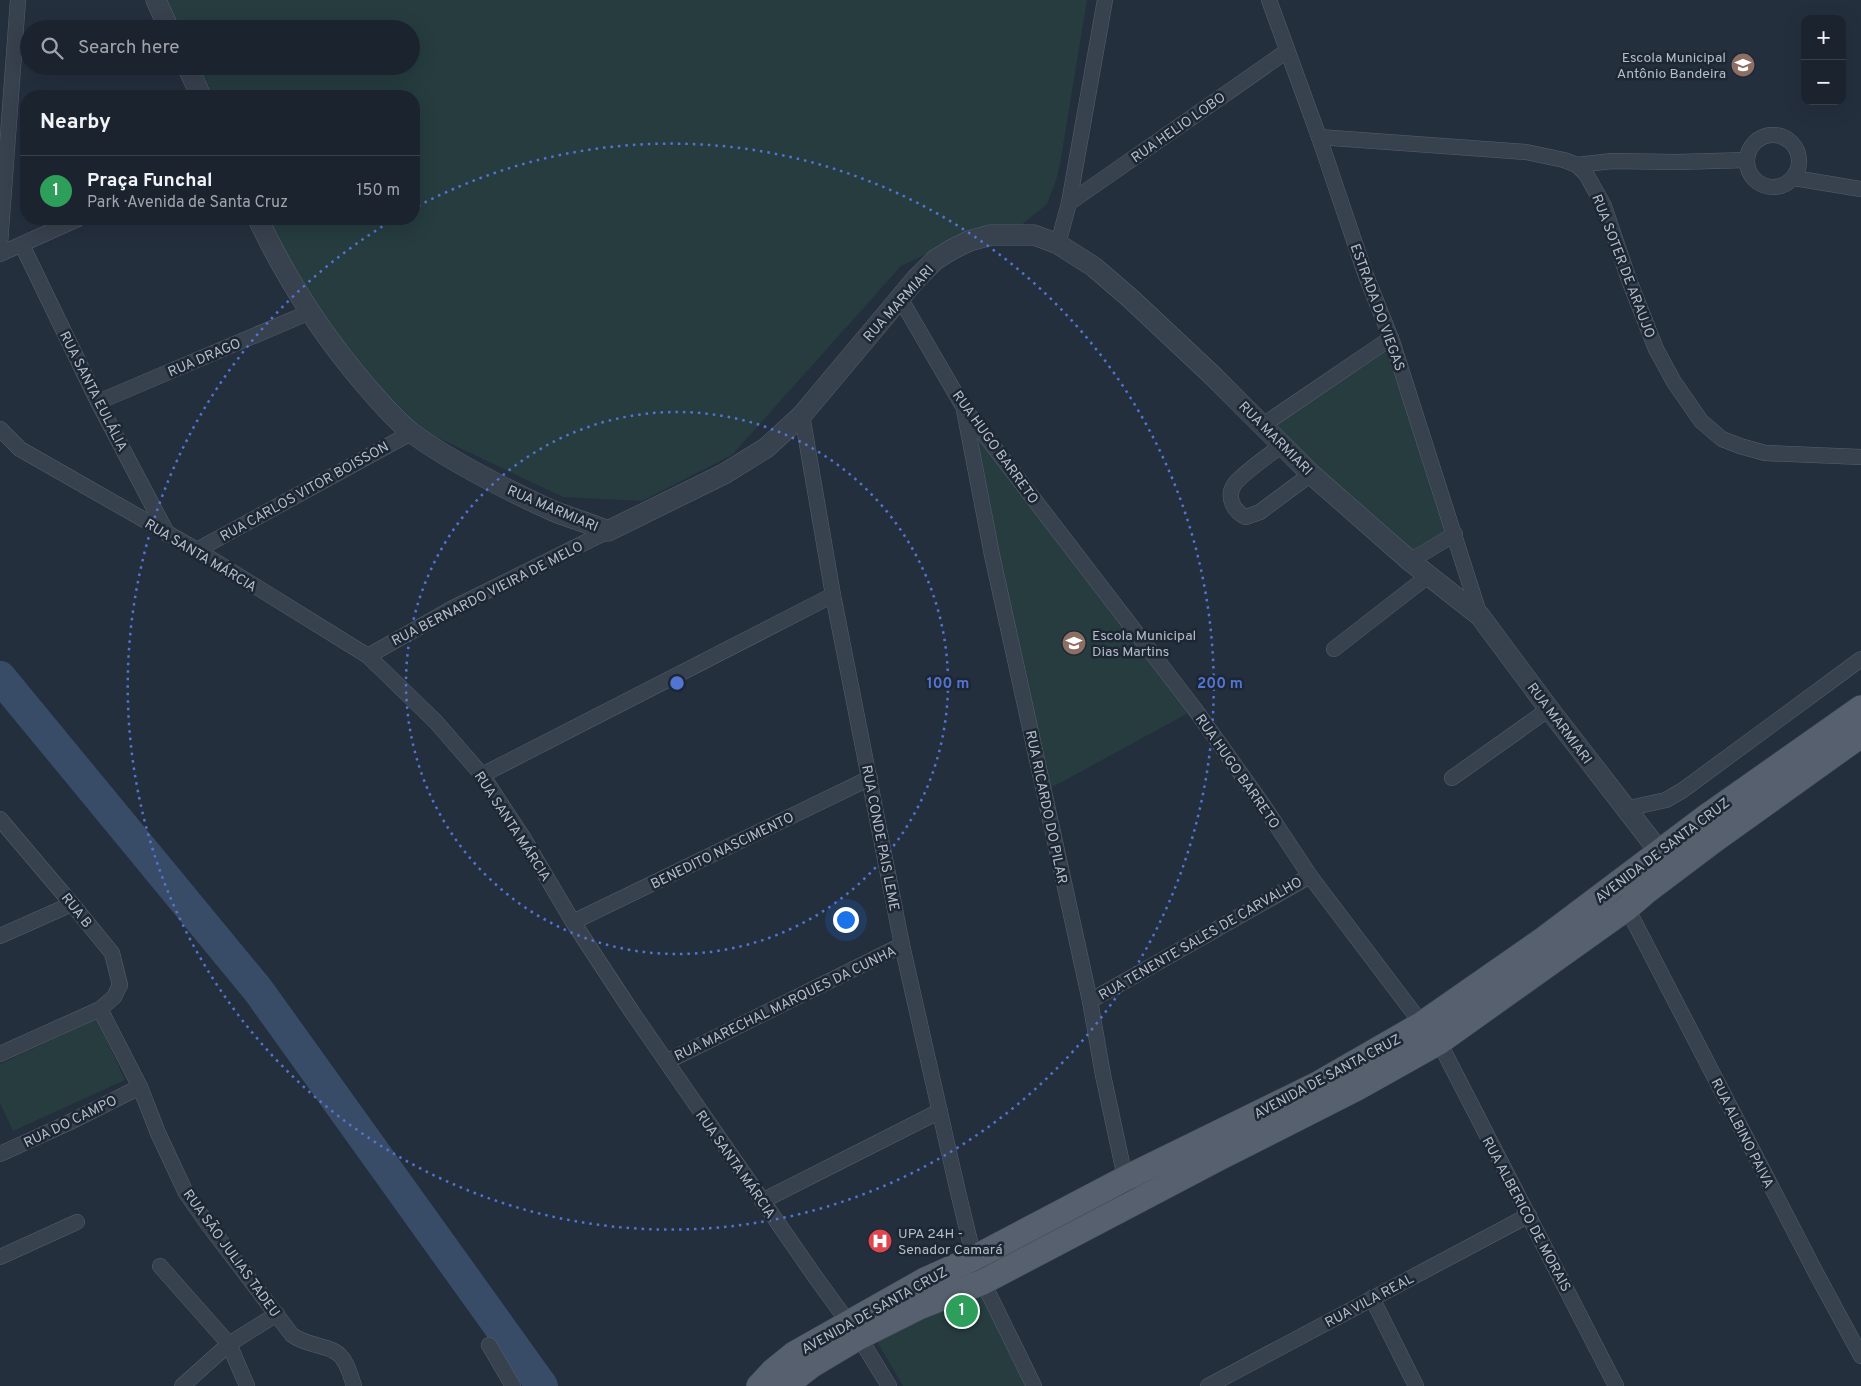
<!DOCTYPE html>
<html lang="en">
<head>
<meta charset="utf-8">
<style>
  :root { --surface:#1b232e; --page:#242b36; --text:#f1f3f6; --muted:#a0a4aa; --line:#39404a; --accent:#0b8043 }
  body { margin:0; font-family:Overpass,sans-serif; background:var(--page); color:var(--text) }
  .controls { position:absolute; right:15px; top:15px; display:grid; overflow:hidden; border-radius:10px; box-shadow:0 5px 20px #0002 }
  .controls button { width:45px; height:45px; display:grid; place-items:center; padding:0; border:0; border-bottom:1px solid var(--line); background:var(--surface); color:var(--text); font:25px sans-serif }
  .you { position:absolute; left:845px; top:919px; width:18px; height:18px; margin:-12px; border:4px solid #fff; border-radius:50%; background:#1a73e8; box-shadow:0 0 0 8px #1a73e833 }
  .badge { display:grid; place-items:center; width:32px; height:32px; border-radius:50%; background:var(--accent); color:#fff; font-size:16px; font-weight:700 }
  .pin { position:absolute; translate:-50% -50%; border:2px solid #fff; box-shadow:0 1px 5px #0006 }
  .list { margin:0; padding:0; list-style:none }
  h2 { display:flex; justify-content:space-between; align-items:center; height:65px; margin:0; padding:0 20px; font-size:21px }
  h2 small { font-size:16px; font-weight:400; color:var(--muted) }
  .list li { display:grid; grid-template-columns:32px 1fr auto; gap:15px; align-items:center; box-sizing:border-box; height:70px; padding:0 20px; border-top:1px solid var(--line) }
  .list b { display:block; font-size:19px; white-space:nowrap }
  .list p { margin:0; font-size:16px; white-space:nowrap; color:var(--muted) }
  .list em { font-size:16px; font-style:normal; color:var(--muted) }
  .icon { flex:none; width:28px; height:28px; fill:none; stroke:currentColor; stroke-width:2; stroke-linecap:round; stroke-linejoin:round }
  .map { position:relative; flex:none; width:1861px; height:1386px; overflow:hidden }
  .search { position:absolute; background:var(--surface); box-shadow:0 5px 20px #0002; left:20px; top:20px; width:400px; height:55px; display:flex; align-items:center; gap:12px; box-sizing:border-box; padding:0 18px; border-radius:28px; color:var(--muted); font-size:19px }
  .panel { position:absolute; background:var(--surface); box-shadow:0 5px 20px #0002; left:20px; top:90px; width:400px; height:135px; border-radius:20px }
  .map>svg:first-child { display:block }
  .green { fill:#263c3f }
  .lines { fill:none; stroke-linecap:round; stroke-linejoin:round }
  .river { stroke:#394c67; stroke-width:32 }
  .minor-casing { stroke:#565f6c; stroke-width:16 }
  .tertiary-casing { stroke:#565f6c; stroke-width:21 }
  .primary-casing { stroke:#414a57; stroke-width:26 }
  .minor { stroke:#38414e; stroke-width:15 }
  .tertiary { stroke:#38414e; stroke-width:20 }
  .primary { stroke:#56606e; stroke-width:25 }
  .ring { fill:none; stroke:#5274d3; stroke-width:2.5; stroke-dasharray:2.5 5 }
  .labels { text-anchor:middle; stroke-width:5; stroke-linejoin:round; paint-order:stroke }
  .poi-label { font-size:14px; fill:#b4bcc9; stroke:#1d2633; text-anchor:start }
  .street-label { font-size:14px; fill:#b4bcc9; stroke:#1d2633 }
  .centre { fill:#5274d3; stroke:#1d2633; stroke-width:2.5 }
  .ring-label { font-size:15px; text-anchor:middle; font-weight:bold; fill:#5274d3; stroke:#1d2633; stroke-width:5; stroke-linejoin:round; paint-order:stroke }
</style>
</head>
<body>
<div class="map">
<svg width="1861" height="1386" viewBox="0 0 1861 1386">
  <rect width="100%" height="100%" fill="#242f3e"/>
  <!-- green -->
  <g class="green">
    <polygon points="165,0 1087,0 1060,164 1057,177 1047,204 1015,230 958,239 901,266 732,455 642,501 563,497 424,431 345,352 264,219 414,219 414,96 208,96 195,66 411,66 411,29 177,29"/>
    <polygon points="1385,348 1448,532 1412,555 1270,429"/>
    <polygon points="971,423 1190,712 1047,790"/>
    <polygon points="97,1019 125,1080 13,1131 0,1103 0,1064"/>
    <polygon points="982,1284 1030,1386 903,1386 875,1338"/>
  </g>
  <g class="lines">
    <!-- river -->
    <polyline class="river" points="0,677 258,990 542,1386"/>
    <defs>
      <g id="minor">
        <polyline points="1269,0 1319,137 1365,273 1392,341 1480,616"/>
        <circle cx="1773" cy="161" r="26"/>
        <polyline points="1319,137 1526,152 1564,160 1577,165 1586,174 1604,206 1629,280 1656,349 1674,382 1701,421 1722,439 1740,446 1765,453 1861,457"/>
        <polyline points="1577,165 1612,161 1677,162 1747,160"/>
        <polyline points="1794,178 1861,189"/>
        <polyline points="1069,203 1287,51"/>
        <polyline points="0,244 18,0"/>
        <polyline points="1058,244 1069,203 1105,0"/>
        <polyline points="22,245 98,402 168,535"/>
        <polyline points="0,254 78,219"/>
        <polyline points="900,298 964,408 1194,708 1263,805 1310,876 1422,1024"/>
        <polyline points="98,402 310,312"/>
        <polyline points="964,410 992,555 1090,1001 1103,1075 1131,1205"/>
        <polyline points="802,415 833,595 902,945 958,1192 974,1258 983,1282 1034,1386"/>
        <polyline points="1263,425 1391,338"/>
        <polyline points="0,429 20,449 197,550 368,656 436,722 482,775 524,839 573,922 632,1012 816,1278 859,1337 889,1386"/>
        <path d="M1282 445C1272 453 1239 476 1234 485 1226 497 1234 512 1246 517L1260 512 1311 474"/>
        <polyline points="197,550 411,433"/>
        <polyline points="1410,561 1455,534"/>
        <polyline points="1334,649 1428,576"/>
        <polyline points="368,656 453,608 608,531"/>
        <polyline points="482,775 833,595"/>
        <polyline points="1452,778 1549,709"/>
        <polyline points="1625,809 1666,800 1683,790 1861,659"/>
        <polyline points="0,819 72,904 112,953 120,985 114,997 100,1009 0,1054"/>
        <polyline points="1627,908 1816,1273 1861,1356"/>
        <polyline points="573,922 870,778"/>
        <polyline points="0,936 72,904"/>
        <polyline points="1090,1001 1310,876"/>
        <path d="M100 1009 140 1087 158 1133 186 1193 207 1223 292 1335C306 1345 320 1344 334 1351 346 1357 350 1374 354 1386"/>
        <polyline points="1439,1042 1616,1386"/>
        <polyline points="668,1061 902,945"/>
        <polyline points="0,1154 68,1123 140,1087"/>
        <polyline points="762,1201 940,1111"/>
        <polyline points="0,1257 77,1222"/>
        <polyline points="160,1266 229,1344 247,1386"/>
        <polyline points="1372,1298 1416,1386"/>
        <polyline points="489,1345 513,1386"/>
        <polyline points="182,1386 229,1344 277,1314"/>
        <polyline points="1208,1386 1529,1215"/>
      </g>
      <g id="tertiary">
        <polyline points="156,0 169,29"/>
        <polyline points="187,66 201,96"/>
        <path d="M258 219C287 280 323 336 367 387 381 403 395 420 412 433 440 454 472 471 503 487 521 496 539 505 558 513 575 519 591 524 608 531L724 474 766 448 802 415 916 279 935 260 951 250 969 241 991 235H1034L1058 244 1094 267 1130 298 1211 374 1311 474 1410 561 1480 616 1549 709 1669 864"/>
      </g>
      <g id="primary">
        <polyline points="759,1386 773,1371 794,1354 925,1280 974,1258 1126,1178 1316,1085 1422,1024 1544,939 1706,817 1861,708"/>
        <polyline points="785,1386 812,1365 859,1337 919,1307 983,1282 1219,1158 1357,1088 1439,1042 1627,908 1648,890 1713,841 1861,735"/>
      </g>
    </defs>
    <!-- minor casing -->
    <use href="#minor" class="minor-casing"/>
    <!-- tertiary casing -->
    <use href="#tertiary" class="tertiary-casing"/>
    <!-- primary casing -->
    <use href="#primary" class="primary-casing"/>
    <!-- minor -->
    <use href="#minor" class="minor"/>
    <!-- tertiary -->
    <use href="#tertiary" class="tertiary"/>
    <!-- primary -->
    <use href="#primary" class="primary"/>
  </g>
  <!-- distance rings -->
  <g class="ring">
    <circle cx="677" cy="683" r="271"/>
    <path d="M418 206A543 543 0 1 1 393 220"/>
  </g>
  <!-- icons -->
  <defs>
    <symbol id="school-disc" viewBox="-11 -11 22 22"><circle r="9.5" fill="#8d6e63" stroke="#1d2633"/><path d="M0-5L7-2L0 1L-7-2ZM-4 1L0 2.5L4 1V4Q0 6-4 4Z" fill="#fff"/></symbol>
    <symbol id="hospital-disc" viewBox="-11 -11 22 22"><circle r="9.5" fill="#e0444e" stroke="#1d2633"/><path d="M-5-5h3v3.5h4V-5h3V5h-3V1.5h-4V5h-3Z" fill="#fff"/></symbol>
  </defs>
  <g fill-rule="evenodd">
    <use href="#school-disc" x="1729" y="51" width="28" height="28"/>
    <use href="#school-disc" x="1060" y="629" width="28" height="28"/>
    <use href="#hospital-disc" x="866" y="1227" width="28" height="28"/>
  </g>
  <g class="labels">
    <!-- poi labels -->
    <g class="poi-label">
      <text x="1726" y="62" text-anchor="end">Escola Municipal<tspan x="1726" dy="16">Antônio Bandeira</tspan></text>
      <text x="1092" y="640">Escola Municipal<tspan x="1092" dy="16">Dias Martins</tspan></text>
      <text x="898" y="1238">UPA 24H -<tspan x="898" dy="16">Senador Camará</tspan></text>
    </g>
    <!-- street labels -->
    <g class="street-label">
      <text transform="translate(1178 127) rotate(-35)" y="5">RUA HELIO LOBO</text>
      <text transform="translate(1624 266) rotate(69)" y="5">RUA SOTER DE ARAUJO</text>
      <text transform="translate(898 303) rotate(-48)" y="5">RUA MARMIARI</text>
      <text transform="translate(1378 307) rotate(70)" y="5">ESTRADA DO VIEGAS</text>
      <text transform="translate(204 357) rotate(-23)" y="5">RUA DRAGO</text>
      <text transform="translate(94 391) rotate(63)" y="5">RUA SANTA EULÁLIA</text>
      <text transform="translate(1276 438) rotate(45)" y="5">RUA MARMIARI</text>
      <text transform="translate(996 447) rotate(54)" y="5">RUA HUGO BARRETO</text>
      <text transform="translate(304 491) rotate(-29)" y="5">RUA CARLOS VITOR BOISSON</text>
      <text transform="translate(553 508) rotate(23)" y="5">RUA MARMIARI</text>
      <text transform="translate(201 555) rotate(31)" y="5">RUA SANTA MÁRCIA</text>
      <text transform="translate(487 593) rotate(-27)" y="5">RUA BERNARDO VIEIRA DE MELO</text>
      <text transform="translate(1560 723) rotate(53)" y="5">RUA MARMIARI</text>
      <text transform="translate(1238 771) rotate(55)" y="5">RUA HUGO BARRETO</text>
      <text transform="translate(1047 807) rotate(78)" y="5">RUA RICARDO DO PILAR</text>
      <text transform="translate(513 826) rotate(57)" y="5">RUA SANTA MÁRCIA</text>
      <text transform="translate(881 838) rotate(79)" y="5">RUA CONDE PAIS LEME</text>
      <text transform="translate(722 850) rotate(-26)" y="5">BENEDITO NASCIMENTO</text>
      <text transform="translate(1662 850) rotate(-37)" y="5">AVENIDA DE SANTA CRUZ</text>
      <text transform="translate(77 910) rotate(51)" y="5">RUA B</text>
      <text transform="translate(1200 938) rotate(-30)" y="5">RUA TENENTE SALES DE CARVALHO</text>
      <text transform="translate(785 1003) rotate(-26)" y="5">RUA MARECHAL MARQUES DA CUNHA</text>
      <text transform="translate(1327 1076) rotate(-28)" y="5">AVENIDA DE SANTA CRUZ</text>
      <text transform="translate(70 1121) rotate(-26)" y="5">RUA DO CAMPO</text>
      <text transform="translate(1743 1133) rotate(63)" y="5">RUA ALBINO PAIVA</text>
      <text transform="translate(736 1164) rotate(55)" y="5">RUA SANTA MÁRCIA</text>
      <text transform="translate(1527 1214) rotate(62)" y="5">RUA ALBERICO DE MORAIS</text>
      <text transform="translate(232 1253) rotate(54)" y="5">RUA SÃO JULIAS TADEU</text>
      <text transform="translate(1369 1300) rotate(-28)" y="5">RUA VILA REAL</text>
      <text transform="translate(874 1310) rotate(-29)" y="5">AVENIDA DE SANTA CRUZ</text>
    </g>
  </g>
  <circle cx="677" cy="683" r="8" class="centre"/>
  <g class="ring-label">
    <text x="948" y="688">100 m</text>
    <text x="1220" y="688">200 m</text>
  </g>
</svg>
<div class="controls">
<button>+</button>
<button>−</button>
</div>
<div class="you"></div>
<div class="pin badge" style="left:962px;top:1311px;background:#2e9e5b">1</div>
<div class="search"><svg class="icon" aria-label="search" viewBox="0 0 24 24"><circle cx="10" cy="10" r="6"/><path d="M15 15l6 6"/></svg>Search here</div>
<section class="panel">
<h2>Nearby<small></small></h2>
<ul class="list">
<li><span class="badge" style="background:#2e9e5b">1</span><div><b>Praça Funchal</b><p>Park · Avenida de Santa Cruz</p></div><em>150 m</em></li>
</ul>
</section>
</div>
</body>
</html>
